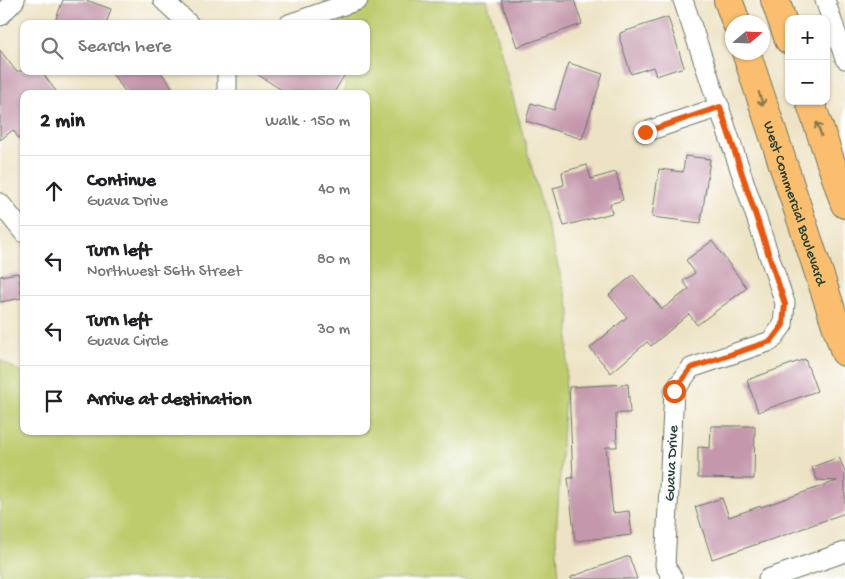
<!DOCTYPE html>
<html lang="en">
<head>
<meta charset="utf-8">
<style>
  :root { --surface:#fff; --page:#f2f2f2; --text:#202124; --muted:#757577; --line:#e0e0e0 }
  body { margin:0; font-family:"Gochi Hand",sans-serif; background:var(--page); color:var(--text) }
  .controls { position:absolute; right:15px; top:15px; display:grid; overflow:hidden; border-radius:10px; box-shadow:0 1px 4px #0004 }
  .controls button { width:45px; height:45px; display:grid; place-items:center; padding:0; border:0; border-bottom:1px solid var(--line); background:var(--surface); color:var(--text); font:25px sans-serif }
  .compass { position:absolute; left:725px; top:15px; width:45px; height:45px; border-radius:50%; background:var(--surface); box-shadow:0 1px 4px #0004; rotate:71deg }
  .stop { position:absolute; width:15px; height:15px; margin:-11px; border:4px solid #ea580c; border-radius:50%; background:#fff }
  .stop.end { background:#ea580c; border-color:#fff; box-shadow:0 1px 5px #0008 }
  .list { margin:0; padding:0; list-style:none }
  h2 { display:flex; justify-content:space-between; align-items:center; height:65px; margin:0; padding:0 20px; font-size:21px }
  h2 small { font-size:16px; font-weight:400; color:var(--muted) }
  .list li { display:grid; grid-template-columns:32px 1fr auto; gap:15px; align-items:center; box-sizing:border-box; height:70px; padding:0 20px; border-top:1px solid var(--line) }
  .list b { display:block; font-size:19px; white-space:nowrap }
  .list p { margin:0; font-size:16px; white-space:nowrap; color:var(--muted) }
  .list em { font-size:16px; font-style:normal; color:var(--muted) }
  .icon { flex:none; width:28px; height:28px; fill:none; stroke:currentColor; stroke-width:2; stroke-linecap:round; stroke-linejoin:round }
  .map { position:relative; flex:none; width:845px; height:579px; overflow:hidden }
  .search { position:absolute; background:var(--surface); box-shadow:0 1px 4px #0004; left:20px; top:20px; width:350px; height:55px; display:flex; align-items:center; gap:12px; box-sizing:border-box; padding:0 18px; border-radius:10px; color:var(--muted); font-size:19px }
  .panel { position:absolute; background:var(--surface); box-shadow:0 1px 4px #0004; left:20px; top:90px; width:350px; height:345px; border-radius:10px }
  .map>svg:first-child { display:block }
  .green { fill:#bfcc6e; stroke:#6f8451 }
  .building { fill:#c497ac }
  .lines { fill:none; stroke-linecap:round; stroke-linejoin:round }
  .minor-casing { stroke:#677766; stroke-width:21 }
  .trunk-casing { stroke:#677766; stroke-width:30 }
  .minor { stroke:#fff; stroke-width:19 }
  .trunk { stroke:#fbbe6e; stroke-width:28 }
  .oneway { stroke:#82774e }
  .route { stroke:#ea580c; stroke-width:6 }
  .labels { text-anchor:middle; stroke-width:5; stroke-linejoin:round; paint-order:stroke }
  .street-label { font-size:15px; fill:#1f3d34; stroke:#fff }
</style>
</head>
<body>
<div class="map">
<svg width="845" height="579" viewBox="0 0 845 579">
  <rect width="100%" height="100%" fill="#fff"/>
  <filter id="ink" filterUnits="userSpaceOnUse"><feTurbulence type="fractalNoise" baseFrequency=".02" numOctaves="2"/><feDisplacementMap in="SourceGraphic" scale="10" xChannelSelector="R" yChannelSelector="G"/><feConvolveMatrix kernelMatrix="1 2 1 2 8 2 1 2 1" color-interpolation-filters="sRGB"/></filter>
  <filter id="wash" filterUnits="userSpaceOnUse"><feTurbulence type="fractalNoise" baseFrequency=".0096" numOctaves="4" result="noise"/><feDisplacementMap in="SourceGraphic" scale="20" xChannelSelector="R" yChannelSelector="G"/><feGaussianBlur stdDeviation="1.12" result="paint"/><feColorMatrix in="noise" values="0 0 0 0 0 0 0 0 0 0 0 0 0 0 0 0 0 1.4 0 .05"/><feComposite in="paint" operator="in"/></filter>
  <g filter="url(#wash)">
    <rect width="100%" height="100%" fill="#ede3c4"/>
    <!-- green -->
    <polygon class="green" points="322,0 487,0 570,311 556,537 559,579 3,579 0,575 0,360 24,374 24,431 366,431 366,94 344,94 347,71 366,71 366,24 332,24 325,2"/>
    <g id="blocks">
      <!-- building -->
      <g class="building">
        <polygon points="63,0 86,0 111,9 106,24 54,24"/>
        <polygon points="501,0 574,0 582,24 517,47"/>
        <polygon points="668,17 684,67 656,76 653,67 631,74 620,40 620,33"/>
        <polygon points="0,50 16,71 41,71 58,94 24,94 24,146 13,130 0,140"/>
        <polygon points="569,63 603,74 582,139 526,121 531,103 554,110"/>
        <polygon points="110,71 160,71 177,94 127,94"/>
        <polygon points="252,71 347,71 333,94 288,94"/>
        <polygon points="685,156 710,159 701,223 652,217 659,169 683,172"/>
        <polygon points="587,165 591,179 616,172 623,200 610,204 612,213 564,226 553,188 564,185 562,172"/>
        <polygon points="712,241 747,288 697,325 689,314 651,346 647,342 611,373 590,348 627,317 609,295 633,275 662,309 689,289 683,281 695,273 686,260"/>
        <polygon points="18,273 22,298 0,302 0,276"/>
        <polygon points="805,359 817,391 758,412 747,380"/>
        <polygon points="628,384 630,413 616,413 617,447 606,447 613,513 629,511 632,535 575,541 568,478 573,478 569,387"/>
        <polygon points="711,426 755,426 754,479 698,478 698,447 710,448"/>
        <polygon points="839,457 845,472 845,513 779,537 712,559 695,507 722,498 729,517 761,506 761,507 837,481 817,480 812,467"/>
        <polygon points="629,556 637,579 571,579 571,577"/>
      </g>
    </g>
  </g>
  <g filter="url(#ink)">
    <use href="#blocks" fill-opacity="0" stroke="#677766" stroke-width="1"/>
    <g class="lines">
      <defs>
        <g id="minor">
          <polyline points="163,0 189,24"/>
          <polyline points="825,0 845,59"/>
          <polyline points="0,16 15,0"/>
          <polyline points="289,24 358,0"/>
          <polyline points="227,71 227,94"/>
          <polyline points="645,132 720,107"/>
          <polyline points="0,203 24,233"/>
          <path id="s1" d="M673 579 665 565 674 391 691 368 771 341 783 325 785 303 683 0"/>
          <polyline points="768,579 845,552"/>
        </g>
        <g id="trunk">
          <polyline points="728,0 736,22"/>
          <polyline points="775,0 789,40"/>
          <path id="s2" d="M746 52 845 352"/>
          <polyline points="810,101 845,204"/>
        </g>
      </defs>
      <!-- minor casing -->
      <use href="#minor" class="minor-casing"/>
      <!-- trunk casing -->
      <use href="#trunk" class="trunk-casing"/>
      <!-- minor -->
      <use href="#minor" class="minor"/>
      <!-- trunk -->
      <use href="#trunk" class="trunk"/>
    </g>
    <!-- one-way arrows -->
    <defs><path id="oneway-shaft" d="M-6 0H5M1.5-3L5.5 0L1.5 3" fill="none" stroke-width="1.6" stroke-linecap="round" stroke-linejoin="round" transform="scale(1.25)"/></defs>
    <g class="oneway">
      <use href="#oneway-shaft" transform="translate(761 99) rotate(72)"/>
      <use href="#oneway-shaft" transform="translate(819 129) rotate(-109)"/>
    </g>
  </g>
  <g class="lines" filter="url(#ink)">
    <!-- route -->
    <polyline class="route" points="645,132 720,107 785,304 783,325 771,341 691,368 674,391"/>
  </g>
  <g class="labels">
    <!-- street labels -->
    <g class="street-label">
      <text dy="5" stroke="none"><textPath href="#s2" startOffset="159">West Commercial Boulevard</textPath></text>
      <text dy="5" stroke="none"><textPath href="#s1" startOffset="118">Guava Drive</textPath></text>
    </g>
  </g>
</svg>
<div class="controls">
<button>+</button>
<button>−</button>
</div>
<svg class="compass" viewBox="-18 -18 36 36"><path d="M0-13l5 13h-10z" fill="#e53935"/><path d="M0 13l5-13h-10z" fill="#757577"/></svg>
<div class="stop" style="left:674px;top:391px"></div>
<div class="stop end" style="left:645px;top:132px"></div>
<div class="search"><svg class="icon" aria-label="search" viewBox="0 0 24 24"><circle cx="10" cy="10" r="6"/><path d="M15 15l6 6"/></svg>Search here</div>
<section class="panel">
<h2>2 min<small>Walk · 150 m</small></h2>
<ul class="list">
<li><svg class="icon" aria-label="ahead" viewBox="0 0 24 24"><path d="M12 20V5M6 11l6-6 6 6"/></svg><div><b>Continue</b><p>Guava Drive</p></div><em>40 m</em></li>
<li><svg class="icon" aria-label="left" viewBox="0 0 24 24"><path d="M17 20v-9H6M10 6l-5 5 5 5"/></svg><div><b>Turn left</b><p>Northwest 56th Street</p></div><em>80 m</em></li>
<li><svg class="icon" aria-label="left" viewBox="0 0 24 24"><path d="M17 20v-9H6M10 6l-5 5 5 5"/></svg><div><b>Turn left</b><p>Guava Circle</p></div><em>30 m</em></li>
<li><svg class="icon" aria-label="arrive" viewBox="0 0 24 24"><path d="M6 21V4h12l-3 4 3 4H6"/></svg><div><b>Arrive at destination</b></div></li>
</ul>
</section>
</div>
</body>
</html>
